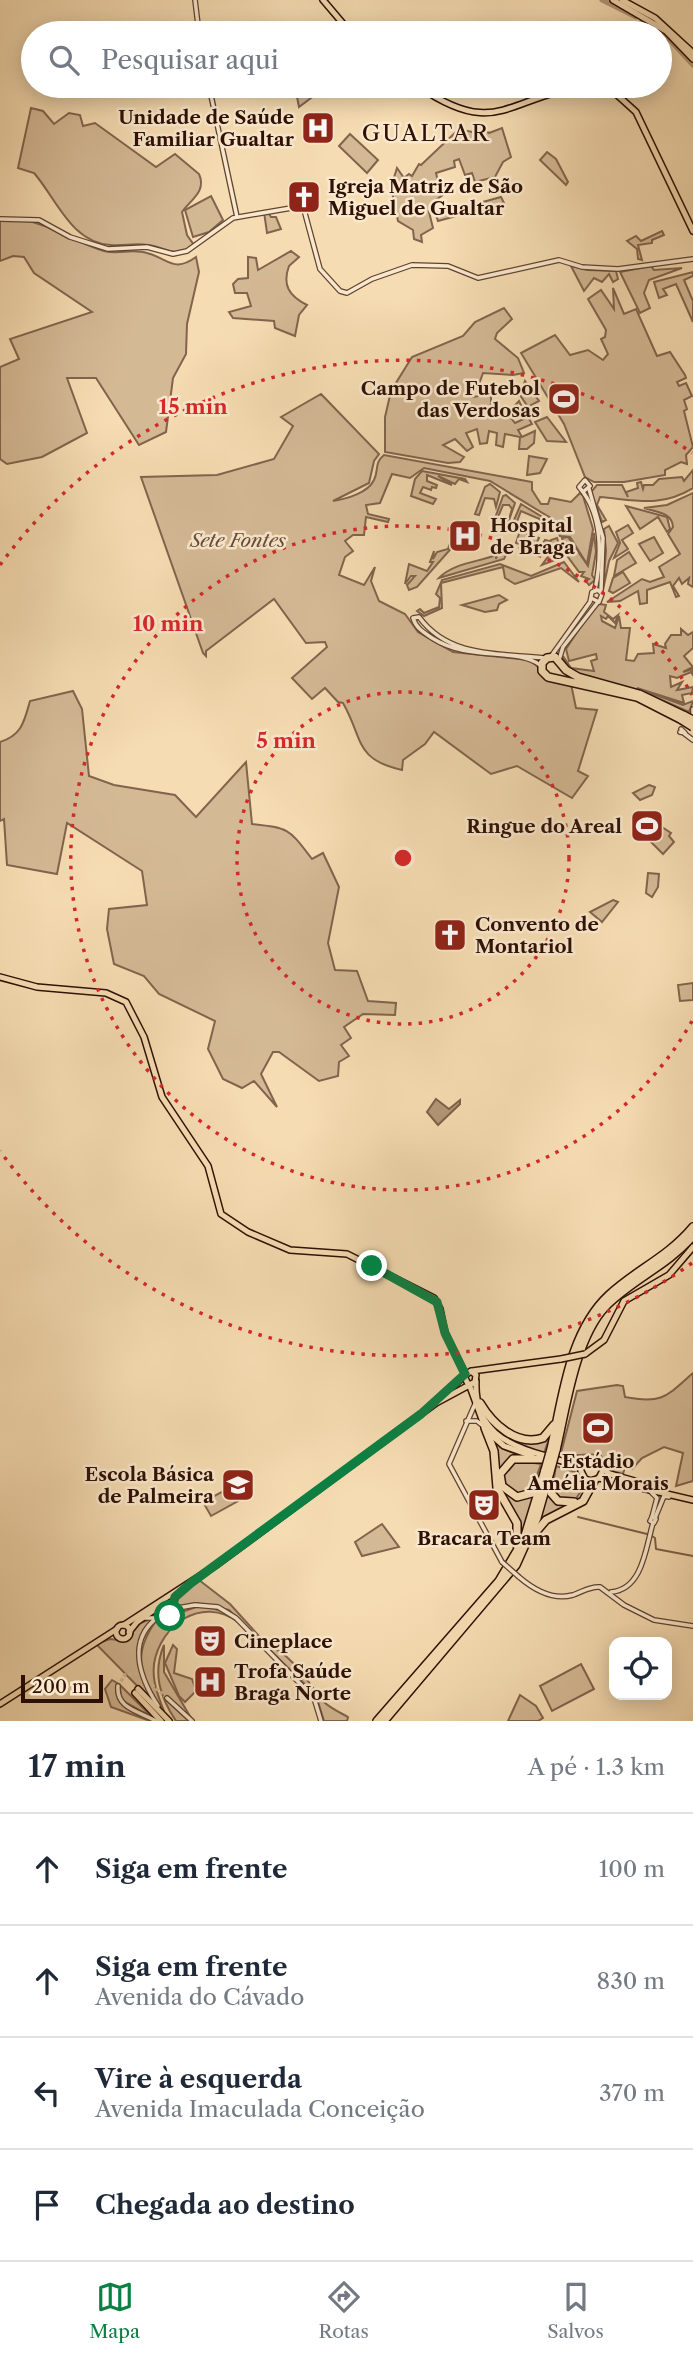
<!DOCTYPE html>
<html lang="pt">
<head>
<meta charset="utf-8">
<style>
  :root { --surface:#fff; --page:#f6f6f7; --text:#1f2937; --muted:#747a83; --line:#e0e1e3; --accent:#0b8043 }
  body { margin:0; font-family:"Libre Caslon Text",serif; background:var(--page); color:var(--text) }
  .controls { position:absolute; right:21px; bottom:21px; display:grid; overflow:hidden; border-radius:14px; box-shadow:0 4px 18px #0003 }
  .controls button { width:63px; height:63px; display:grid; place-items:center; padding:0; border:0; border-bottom:2px solid var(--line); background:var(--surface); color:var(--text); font:35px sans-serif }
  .scale { position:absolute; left:21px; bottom:18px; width:82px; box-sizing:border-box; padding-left:7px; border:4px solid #2e1005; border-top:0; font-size:19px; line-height:24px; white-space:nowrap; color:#2e1005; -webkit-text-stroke:5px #f9e8cd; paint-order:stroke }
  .stop { position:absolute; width:21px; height:21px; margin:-16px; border:5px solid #0b8043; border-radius:50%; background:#fff }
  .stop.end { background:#0b8043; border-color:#fff; box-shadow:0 2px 7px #0008 }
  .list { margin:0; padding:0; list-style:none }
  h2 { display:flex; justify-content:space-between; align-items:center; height:91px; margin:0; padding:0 28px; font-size:30px }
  h2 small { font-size:23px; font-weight:400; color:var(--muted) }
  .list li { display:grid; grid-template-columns:46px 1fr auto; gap:21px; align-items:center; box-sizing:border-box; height:112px; padding:0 28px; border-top:2px solid var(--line) }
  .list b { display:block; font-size:26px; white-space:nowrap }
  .list p { margin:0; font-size:23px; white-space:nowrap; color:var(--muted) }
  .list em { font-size:23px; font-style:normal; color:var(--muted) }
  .icon { flex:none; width:38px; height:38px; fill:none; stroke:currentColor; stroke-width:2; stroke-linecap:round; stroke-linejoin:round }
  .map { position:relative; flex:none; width:693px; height:1721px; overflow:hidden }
  .search { position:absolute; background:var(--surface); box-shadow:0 4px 18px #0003; left:21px; right:21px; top:21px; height:77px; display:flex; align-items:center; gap:18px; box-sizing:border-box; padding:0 24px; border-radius:38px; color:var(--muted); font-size:26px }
  .sheet { height:539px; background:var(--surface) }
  nav { display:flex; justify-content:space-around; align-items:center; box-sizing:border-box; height:98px; border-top:2px solid var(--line); background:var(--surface); font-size:19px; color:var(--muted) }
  nav a { display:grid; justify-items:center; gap:4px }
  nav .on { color:var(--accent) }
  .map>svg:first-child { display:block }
  .green { fill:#d4b995; stroke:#81644d; stroke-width:2 }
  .water { fill:#b29777; stroke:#7d6149; stroke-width:2 }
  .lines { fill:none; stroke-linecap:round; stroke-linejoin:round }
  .stream { stroke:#7d6149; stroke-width:2 }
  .river { stroke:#b29777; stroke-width:5 }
  .minor-tunnel { stroke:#d8bd98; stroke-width:3.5; stroke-dasharray:3.5 2; stroke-linecap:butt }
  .minor-casing { stroke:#604330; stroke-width:6 }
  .major-casing { stroke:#2e1005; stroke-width:8 }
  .highway-casing { stroke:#2e1005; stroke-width:10 }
  .minor { stroke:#f9e8cd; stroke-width:3.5 }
  .major { stroke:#f6dcb2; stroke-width:5 }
  .highway { stroke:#f6dcb2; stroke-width:7 }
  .minor-bridge-casing { stroke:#604330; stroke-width:6; stroke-linecap:butt }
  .major-bridge-casing { stroke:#2e1005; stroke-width:8; stroke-linecap:butt }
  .highway-bridge-casing { stroke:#2e1005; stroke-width:10; stroke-linecap:butt }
  .minor-bridge { stroke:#f9e8cd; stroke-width:3.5 }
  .major-bridge { stroke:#f6dcb2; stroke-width:5 }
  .highway-bridge { stroke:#f6dcb2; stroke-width:7 }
  .route { stroke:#0b8043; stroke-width:9 }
  .ring { fill:none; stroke:#d62828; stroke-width:3.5; stroke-dasharray:3.5 7 }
  .labels { text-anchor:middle; stroke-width:5; stroke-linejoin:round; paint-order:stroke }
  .poi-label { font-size:19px; font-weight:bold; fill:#2e1005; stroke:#f9e8cd; text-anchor:start }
  .park-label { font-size:19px; font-style:italic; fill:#684b37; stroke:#f9e8cd }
  .quarter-label { font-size:23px; letter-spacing:2px; fill:#2e1005; stroke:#f9e8cd }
  .centre { fill:#d62828; stroke:#f9e8cd; stroke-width:3.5 }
  .ring-label { font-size:21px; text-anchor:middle; font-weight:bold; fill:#d62828; stroke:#f9e8cd; stroke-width:5; stroke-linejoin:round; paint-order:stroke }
</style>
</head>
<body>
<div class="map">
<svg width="693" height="1721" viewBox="0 0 693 1721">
  <rect width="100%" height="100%" fill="#f6dcb2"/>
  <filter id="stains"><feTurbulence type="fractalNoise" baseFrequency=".00286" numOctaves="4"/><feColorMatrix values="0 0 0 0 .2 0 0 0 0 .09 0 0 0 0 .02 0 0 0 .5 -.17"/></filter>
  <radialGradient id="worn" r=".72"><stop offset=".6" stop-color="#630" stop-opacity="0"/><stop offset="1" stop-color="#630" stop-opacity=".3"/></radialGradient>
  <!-- green -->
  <g class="green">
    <polygon points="300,86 327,86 299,107 295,87"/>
    <path d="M31 108 43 111 54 124 69 113 80 115 83 126 95 123 156 167 175 154 199 174C207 192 190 200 182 212L187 235 194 245C173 260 167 247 148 245 136 243 122 246 111 245 71 243 56 198 34 173L18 168Z"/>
    <polygon points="502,128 511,157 503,162 495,177 475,182 472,173 465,175 459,159 454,161 455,167 436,173 439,185 447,183 449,189 443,190 444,194 436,200 429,212 433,228 421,235 422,242 414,239 413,230 398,221 391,187 397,168 404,178 409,174 412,176 419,164 421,165 459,129 481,134 485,130 489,133"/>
    <polygon points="350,134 378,160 367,173 339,146"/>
    <polygon points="547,152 556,159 568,182 566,185 540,160"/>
    <polygon points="211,196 223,220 209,232 193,237 185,210"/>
    <polygon points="501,197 504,203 474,211 472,205"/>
    <polygon points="465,206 467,213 438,221 435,212"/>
    <polygon points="267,211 271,217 276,217 281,229 267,233 264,212"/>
    <path d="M22 220C51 224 75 243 104 251 119 255 132 248 147 253 169 259 174 273 196 257L199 272 187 324 186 354 173 378 166 432 139 445 96 378H67L87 433 42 457 7 464 0 459V367L19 359 10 339 92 312 34 273 24 257 13 256 0 261V221Z"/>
    <polygon points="662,231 664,235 652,240 652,243 638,245 642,260 638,259 637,249 627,241 636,236 641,241"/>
    <path d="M291 251 299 257 289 266C282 285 289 296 307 305L299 315 295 336 275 328 274 321 233 318 229 312 251 306 247 293H235L233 284 238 279 248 278V257L256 258 258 270Z"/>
    <polygon points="571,266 588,270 616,271 618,279 613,282 609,274 602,282 594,278 584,291"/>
    <polygon points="651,266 654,270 682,268 649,280 644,293 650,308 640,313 620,272"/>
    <polygon points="693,272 693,276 684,280 693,301 693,322 676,284 663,289 667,295 659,298 654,282"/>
    <polygon points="613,288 624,314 636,309 657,356 670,352 685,375 686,378 677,382 679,386 686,383 692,396 684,400 687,409 684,411 693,447 686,455 687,464 681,462 665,470 665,475 624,482 594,482 585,477 564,424 521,353 555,335 570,355 588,350 603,360 608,354 601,339 605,337 606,330 588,299 601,290 614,309"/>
    <polygon points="504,308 512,319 497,333 495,339 518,358 524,373 513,375 483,373 478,387 470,393 473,397 491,394 491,407 509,412 519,401 524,411 511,418 515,423 528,417 532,424 518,430 522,437 535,431 534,443 527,449 519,449 520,437 505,434 503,447 496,445 497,433 489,431 487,443 480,444 477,429 466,433 473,447 467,451 455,439 443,445 464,457 460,462 448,463 385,452 385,417 391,391 412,357 463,336 475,322"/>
    <polygon points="525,381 539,401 528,407 520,395"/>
    <path d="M321 394 379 454 374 461 369 483 333 501C346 499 368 493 374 480 379 470 374 463 384 455L532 482V490L541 504H548L550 498 571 502 580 493 583 496 593 529 587 564 570 537 560 536 554 520 490 481 424 468 410 478 392 474 380 503 366 505 368 514 389 519 388 522 366 517 364 535H353L345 541 353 551 345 557 339 575 364 585 375 567 371 581 379 601 405 614 418 632 453 652 529 660 537 666 546 680 571 684 576 708 597 710 578 771 588 776 572 798 517 766 491 774 434 732 425 744 403 760 402 770C354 759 364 740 343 703L338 702 325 688 312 699 292 678 327 647 325 642 306 643 274 599 206 651V656L203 653 141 477 217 475 274 459 293 426 281 417Z"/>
    <polygon points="547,417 566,442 547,441 535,422"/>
    <polygon points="529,456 547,459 540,473 527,475"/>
    <path d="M693 470V488C660 508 636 500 600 497L597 505 606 520 602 522 591 492 597 485H622L628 497 626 492 638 488 637 483 641 482 643 489 644 485H653L659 479 682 477 684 481Z"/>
    <polygon points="422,471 465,479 467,482 459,479 455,484 438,476 452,485 427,475 427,481 437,485 436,488 432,487 431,490 423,487 420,493 436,499 433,504 411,496 415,479"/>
    <polygon points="490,484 500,492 496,507 494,499 485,498 479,515 475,514 485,487"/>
    <path d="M693 493V587L688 584 689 578 682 584 679 578 673 586 679 596 676 597 670 582 647 590V603L640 604 638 591 620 601 607 602 642 579 650 582 664 577 659 567 680 554 668 534 673 527C672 512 656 512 644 508L667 505Z"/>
    <polygon points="506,495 515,503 507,526 512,509 509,505 503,505 496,522 494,521 503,496"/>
    <polygon points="521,504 552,523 554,531 542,533 537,524 542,520 521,511 514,529 511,527"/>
    <polygon points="626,506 667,517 670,529 667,532 658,517 640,529"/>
    <polygon points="628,525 633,533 622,540 628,549 614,558 620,543 616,532"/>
    <polygon points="609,526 618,543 609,561 603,590 606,551 604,529"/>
    <polygon points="520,531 539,538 537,542 542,545 545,540 549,541 546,550 536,550 516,543"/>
    <polygon points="594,533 596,552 592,575 595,580 589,585 586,581 589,579 581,576 584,572 579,572 568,557 562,538 568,537 588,566"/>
    <polygon points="654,537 663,553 650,561 639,544"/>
    <polygon points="557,538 563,557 542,565 552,551 548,549 551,540"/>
    <polygon points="451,540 456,543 417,587 409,590 407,585 415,576 411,576 405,584 409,564 427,571 433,562 430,562 434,551 433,559 437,552 448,549"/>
    <path d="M499 550 507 553 504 559 439 578C453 563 479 562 496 555V559Z"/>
    <polygon points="629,552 636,563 614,576 617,560"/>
    <polygon points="564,562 579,582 561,568 515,584 505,578 503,567 441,583 442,608 424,616 417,611 420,609 424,613 439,607 440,598 436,594 442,580 500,564 531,576"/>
    <polygon points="623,572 630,583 613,593 609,591 613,578"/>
    <polygon points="499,595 507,600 499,604 497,610 485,612 462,605"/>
    <polygon points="600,604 606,605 604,612 613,619 618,615 615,623 608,616 606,619 601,616 602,621 615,628 619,616 621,628 630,628 626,660 634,661 638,654 654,653 653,644 666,648 665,644 671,635 681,635 681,629 688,635 693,632 693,648 684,656 693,667 683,672 693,669 693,675 691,672 677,678 670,676 671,687 682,682 677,690 693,687 692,693 682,695 684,703 637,688 683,705 693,701 689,712 646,693 582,676 567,667 563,656 571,668 594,671 591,661 597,659 596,654 569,661 566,649 593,608"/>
    <path d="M73 691 82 709 89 776 114 785 175 795 196 817 246 762 252 824C290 828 289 829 312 859L323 853 339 887 328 943 335 970 357 971 368 1001 396 1003 395 1015 363 1014 344 1027 351 1038 341 1045 349 1056 339 1062 338 1076 319 1081 279 1052H273L261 1074 277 1107 254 1081 242 1088 223 1079 208 1049 215 1021 159 994 144 976 114 964 107 929 109 909 147 905 142 871 67 823 57 874 7 865 4 819 0 821V742C22 735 24 722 30 701Z"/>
    <polygon points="649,785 655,787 652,795 640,800 633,793"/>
    <polygon points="650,815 662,819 659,825 671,833 669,836 674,842 663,854 633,824 639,818 642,821"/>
    <polygon points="648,873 659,874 658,887 652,897 646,893"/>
    <polygon points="613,900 618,902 602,922 590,912"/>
    <polygon points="693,983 693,1000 680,1001 678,985"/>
    <path d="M693 1373V1481L676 1486 683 1453 664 1447 642 1458 632 1469 625 1467 623 1474 608 1470 601 1456C588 1452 579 1458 561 1453L577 1391 617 1385 623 1386 625 1397C662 1404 666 1397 693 1373Z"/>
    <path d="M489 1422 500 1431 543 1441 550 1436 544 1453C523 1447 502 1441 489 1422Z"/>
    <polygon points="492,1440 501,1448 519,1455 507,1460 499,1470 506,1494 518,1499 537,1488 520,1538 502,1496"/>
    <polygon points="514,1460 541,1464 532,1489 516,1495 504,1486 503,1470"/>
    <polygon points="556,1466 578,1473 584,1487 575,1500 563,1501 552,1490"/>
    <polygon points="231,1487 238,1501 211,1516 203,1502"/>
    <polygon points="548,1489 559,1504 571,1505 536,1526"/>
    <polygon points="382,1524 399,1547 362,1556 355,1542"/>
    <path d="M199 1580 230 1604 269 1647C288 1649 312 1688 324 1702 330 1708 341 1713 348 1717L347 1721H324L316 1695 229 1610 196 1603 181 1607 175 1605 178 1596Z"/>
    <path d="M199 1606C215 1608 226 1611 238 1622 202 1595 160 1625 154 1664 152 1681 158 1696 164 1711 140 1679 131 1655 156 1621Z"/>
    <path d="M154 1618C129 1658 137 1663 153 1702L96 1644 110 1639 125 1641 140 1623Z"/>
    <path d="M164 1645V1672L191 1718 167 1697 165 1699 189 1721H176C160 1697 152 1673 164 1645Z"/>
    <polygon points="173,1645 177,1649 174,1673 192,1679 196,1691 185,1702 179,1696 165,1663"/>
    <polygon points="581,1664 594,1689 552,1711 540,1686"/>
    <path d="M112 1680 117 1683C112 1707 133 1711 150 1721L111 1707 105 1689Z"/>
    <polygon points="120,1685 152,1717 121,1700"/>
    <polygon points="520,1695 536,1706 543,1718 538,1721 508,1721"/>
  </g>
  <!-- water -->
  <polygon class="water" points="436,1099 449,1109 460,1100 460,1104 438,1125 427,1112"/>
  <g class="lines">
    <!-- stream -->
    <g class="stream">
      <polyline points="578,1517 647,1534"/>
      <polyline points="652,1536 655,1538 656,1549 693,1556"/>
    </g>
    <!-- river -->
    <g class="river">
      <polyline points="602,0 636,17"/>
      <polyline points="642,20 668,38 693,65"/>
    </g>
    <!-- minor-tunnel -->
    <polyline class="minor-tunnel" points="118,1686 125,1675 138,1673 167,1698"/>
    <defs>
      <g id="minor">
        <polyline points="195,0 199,33"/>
        <polyline points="209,86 237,217"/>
        <polyline points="0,219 39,220 70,237 108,249 147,247 173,254 187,251 233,218 303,206 320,269 340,291 347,293 372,279 412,265 448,266 478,278 559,260 582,267 618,269 693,259"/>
        <polyline points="589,489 603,538 601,590"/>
        <path d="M584 491 590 486 585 480 579 487C603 514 602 556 595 590"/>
        <polyline points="552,655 590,602 592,592 598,590 602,594 599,602 591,598"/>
        <polyline points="559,660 563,647 598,602"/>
        <path d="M540 665C516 647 469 662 432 638 423 632 416 628 413 618L419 617C449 658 498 653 544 658"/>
        <polyline points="693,709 693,715"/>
        <polyline points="680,732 685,733 681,729"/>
        <polyline points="685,734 693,740"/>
        <polyline points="475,1404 449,1464 502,1562"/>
        <polyline points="466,1421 477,1421 483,1426"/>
        <polyline points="651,1492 657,1498 652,1517"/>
        <polygon points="652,1517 656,1519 654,1523 650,1521"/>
        <polyline points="655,1518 664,1496 669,1497"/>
        <path d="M519 1577C533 1589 552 1601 573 1595 582 1592 590 1586 600 1587L624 1605 654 1620 693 1626"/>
        <polyline points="189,1584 175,1597 172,1605 178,1608 195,1605 218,1607 236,1618 314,1698 321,1721"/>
        <path d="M611 1592C643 1590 646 1546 653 1523"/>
        <polyline points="161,1601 172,1605 172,1615"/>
        <polyline points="145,1618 167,1618 181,1610"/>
        <path d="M118 1686C116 1709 139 1711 156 1721"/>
        <polyline points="167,1698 192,1721"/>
        <path d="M158 1706C140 1678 126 1641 158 1617"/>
      </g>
      <g id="major">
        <polyline points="323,0 351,33"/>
        <polyline points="613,0 666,31 693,59"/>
        <polyline points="622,0 655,18 693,53"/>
        <path d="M418 86C495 139 506 99 582 86"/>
        <polyline points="588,86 615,93 636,112 693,231"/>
        <polyline points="0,977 37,987 106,993 126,1002 144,1037 162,1097 208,1166 221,1214 248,1232 290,1250 347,1254 434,1298 440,1309 445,1333 465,1374"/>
        <polyline points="585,1354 604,1340 624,1301 669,1275 693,1247"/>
        <polyline points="472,1371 561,1359"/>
        <path d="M476 1381C474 1430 506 1445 546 1456 556 1459 568 1464 578 1464 584 1464 588 1460 594 1460L600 1464 603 1470 599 1478 592 1481 585 1479 581 1471"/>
        <polyline points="469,1384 484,1425"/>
        <polyline points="446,1393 464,1376"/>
        <polyline points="489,1433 504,1446 532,1456"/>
        <polyline points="603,1469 610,1474 656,1487"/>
        <polyline points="599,1478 693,1500"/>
        <polyline points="124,1625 215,1566 436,1403 475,1382 476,1375 471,1371 464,1376 468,1384"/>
        <circle cx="123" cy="1632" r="7"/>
        <polyline points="129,1632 137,1622 161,1605"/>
        <polyline points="138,1689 169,1721"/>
        <polyline points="135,1693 161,1721"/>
        <polyline points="0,1704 117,1629"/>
      </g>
      <g id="highway">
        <polyline points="682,720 637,697 548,677 542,671 542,663 547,658 555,657 566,670 578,677 639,694 685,716"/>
        <path d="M480 1403C492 1423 516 1447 543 1438L554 1425"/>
        <polyline points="485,1428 494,1451 497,1488 517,1523 517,1545"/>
        <path d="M551 1449C563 1397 569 1332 609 1295 637 1269 667 1258 693 1227"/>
        <path d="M556 1450C566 1408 575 1339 605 1307 631 1280 667 1266 693 1236"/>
        <polyline points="538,1483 532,1493 517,1497 502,1486 500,1474 513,1459 543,1459"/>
        <polyline points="550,1483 551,1493 558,1501 574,1502"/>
        <polyline points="534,1534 546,1520 583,1501 594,1481"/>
        <polyline points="377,1721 499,1581 524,1539 545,1470"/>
        <polyline points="384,1721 516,1565 537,1518 550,1472"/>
      </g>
    </defs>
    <!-- minor casing -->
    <use href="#minor" class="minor-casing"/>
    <!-- major casing -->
    <use href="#major" class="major-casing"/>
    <!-- highway casing -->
    <use href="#highway" class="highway-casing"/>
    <!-- minor -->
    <use href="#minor" class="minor"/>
    <!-- major -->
    <use href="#major" class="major"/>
    <!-- highway -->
    <use href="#highway" class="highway"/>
    <defs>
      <polyline id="minor-bridge" points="502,1562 519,1577"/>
      <polyline id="major-bridge" points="561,1359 585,1354"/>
      <g id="highway-bridge">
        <polyline points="685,716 693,720"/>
        <polyline points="682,720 693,727"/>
        <polyline points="545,1470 551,1449"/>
        <polyline points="550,1472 556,1450"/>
      </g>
    </defs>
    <!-- minor-bridge casing -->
    <use href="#minor-bridge" class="minor-bridge-casing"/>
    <!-- major-bridge casing -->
    <use href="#major-bridge" class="major-bridge-casing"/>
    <!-- highway-bridge casing -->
    <use href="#highway-bridge" class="highway-bridge-casing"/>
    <!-- minor-bridge -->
    <use href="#minor-bridge" class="minor-bridge"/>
    <!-- major-bridge -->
    <use href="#major-bridge" class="major-bridge"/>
    <!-- highway-bridge -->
    <use href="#highway-bridge" class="highway-bridge"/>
  </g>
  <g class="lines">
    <!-- route -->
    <polyline class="route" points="170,1616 175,1597 191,1583 421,1414 465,1374 445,1333 437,1302 372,1266"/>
  </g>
  <!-- distance rings -->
  <g class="ring">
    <circle cx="403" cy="858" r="166"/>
    <path d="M692 1021A332 332 0 1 1 692 695"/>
    <path d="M692 1263A498 498 0 0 1 0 1151M0 565A498 498 0 0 1 692 453"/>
  </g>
  <!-- icons -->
  <defs>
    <symbol id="hospital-square" viewBox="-11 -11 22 22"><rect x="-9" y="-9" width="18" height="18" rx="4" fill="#8f2418" stroke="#f9e8cd"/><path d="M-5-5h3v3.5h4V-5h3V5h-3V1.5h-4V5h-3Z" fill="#fff"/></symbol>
    <symbol id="church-square" viewBox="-11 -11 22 22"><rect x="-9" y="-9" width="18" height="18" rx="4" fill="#8f2418" stroke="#f9e8cd"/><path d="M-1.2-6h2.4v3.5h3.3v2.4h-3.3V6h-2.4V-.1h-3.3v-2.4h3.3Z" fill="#fff"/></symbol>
    <symbol id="stadium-square" viewBox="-11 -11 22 22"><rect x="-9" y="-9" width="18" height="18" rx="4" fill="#8f2418" stroke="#f9e8cd"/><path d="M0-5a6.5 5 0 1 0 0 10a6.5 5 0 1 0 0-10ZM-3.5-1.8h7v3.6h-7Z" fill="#fff"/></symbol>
    <symbol id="school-square" viewBox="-11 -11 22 22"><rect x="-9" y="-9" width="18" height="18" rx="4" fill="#8f2418" stroke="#f9e8cd"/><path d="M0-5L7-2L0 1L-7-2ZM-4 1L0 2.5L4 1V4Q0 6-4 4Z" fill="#fff"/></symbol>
    <symbol id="theatre-square" viewBox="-11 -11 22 22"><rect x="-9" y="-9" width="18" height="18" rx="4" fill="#8f2418" stroke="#f9e8cd"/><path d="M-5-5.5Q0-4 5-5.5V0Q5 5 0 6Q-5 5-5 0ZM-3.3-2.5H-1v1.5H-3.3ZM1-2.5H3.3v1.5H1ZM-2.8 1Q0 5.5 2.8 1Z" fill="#fff"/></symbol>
  </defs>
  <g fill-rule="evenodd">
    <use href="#hospital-square" x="299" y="109" width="38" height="38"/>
    <use href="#church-square" x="285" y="178" width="38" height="38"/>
    <use href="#stadium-square" x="545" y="380" width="38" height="38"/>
    <use href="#hospital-square" x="446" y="517" width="38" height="38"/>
    <use href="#stadium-square" x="628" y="807" width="38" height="38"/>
    <use href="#church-square" x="431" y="916" width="38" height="38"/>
    <use href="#stadium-square" x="579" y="1409" width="38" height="38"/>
    <use href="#school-square" x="219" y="1466" width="38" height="38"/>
    <use href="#theatre-square" x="465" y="1486" width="38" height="38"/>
    <use href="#theatre-square" x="191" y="1622" width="38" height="38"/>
    <use href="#hospital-square" x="191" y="1663" width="38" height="38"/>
  </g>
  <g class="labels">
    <!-- poi labels -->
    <g class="poi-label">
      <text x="294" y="124" text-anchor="end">Unidade de Saúde<tspan x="294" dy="22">Familiar Gualtar</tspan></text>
      <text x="328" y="193">Igreja Matriz de São<tspan x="328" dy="22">Miguel de Gualtar</tspan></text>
      <text x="540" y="395" text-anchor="end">Campo de Futebol<tspan x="540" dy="22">das Verdosas</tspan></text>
      <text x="490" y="532">Hospital<tspan x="490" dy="22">de Braga</tspan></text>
      <text x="622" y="833" text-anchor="end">Ringue do Areal</text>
      <text x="475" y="931">Convento de<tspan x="475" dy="22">Montariol</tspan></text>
      <text x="598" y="1468" text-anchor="middle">Estádio<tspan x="598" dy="22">Amélia Morais</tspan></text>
      <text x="214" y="1481" text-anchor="end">Escola Básica<tspan x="214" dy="22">de Palmeira</tspan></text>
      <text x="484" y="1545" text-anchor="middle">Bracara Team</text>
      <text x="234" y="1648">Cineplace</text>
      <text x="234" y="1678">Trofa Saúde<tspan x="234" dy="22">Braga Norte</tspan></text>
    </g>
    <!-- park labels -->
    <g class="park-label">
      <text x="238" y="547">Sete Fontes</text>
    </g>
    <!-- quarter labels -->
    <g class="quarter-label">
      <text x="426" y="141">GUALTAR</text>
    </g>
  </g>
  <circle cx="403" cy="858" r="10" class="centre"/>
  <g class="ring-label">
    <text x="193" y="414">15 min</text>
    <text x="168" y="631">10 min</text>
    <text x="286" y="748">5 min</text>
  </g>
  <rect width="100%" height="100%" filter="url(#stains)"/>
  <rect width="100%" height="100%" fill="url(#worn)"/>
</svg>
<div class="controls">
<button><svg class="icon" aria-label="locate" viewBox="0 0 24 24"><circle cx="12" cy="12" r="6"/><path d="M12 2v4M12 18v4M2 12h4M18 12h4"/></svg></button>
</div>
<div class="scale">200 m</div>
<div class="stop" style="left:170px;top:1616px"></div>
<div class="stop end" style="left:372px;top:1266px"></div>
<div class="search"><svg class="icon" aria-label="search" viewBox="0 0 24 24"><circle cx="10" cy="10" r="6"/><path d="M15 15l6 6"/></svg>Pesquisar aqui</div>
</div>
<section class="sheet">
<h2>17 min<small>A pé · 1.3 km</small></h2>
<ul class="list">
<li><svg class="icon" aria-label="ahead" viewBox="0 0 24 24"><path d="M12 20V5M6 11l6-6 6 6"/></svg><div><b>Siga em frente</b></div><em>100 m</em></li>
<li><svg class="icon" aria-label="ahead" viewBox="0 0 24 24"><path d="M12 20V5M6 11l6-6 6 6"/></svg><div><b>Siga em frente</b><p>Avenida do Cávado</p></div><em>830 m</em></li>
<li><svg class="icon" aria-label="left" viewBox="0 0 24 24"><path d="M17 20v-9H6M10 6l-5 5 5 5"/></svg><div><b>Vire à esquerda</b><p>Avenida Imaculada Conceição</p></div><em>370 m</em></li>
<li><svg class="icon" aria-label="arrive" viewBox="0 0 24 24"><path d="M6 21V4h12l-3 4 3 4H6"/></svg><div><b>Chegada ao destino</b></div></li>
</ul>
</section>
<nav>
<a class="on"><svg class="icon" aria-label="map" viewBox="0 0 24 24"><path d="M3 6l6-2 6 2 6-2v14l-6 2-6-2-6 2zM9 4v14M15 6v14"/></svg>Mapa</a>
<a><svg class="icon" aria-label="directions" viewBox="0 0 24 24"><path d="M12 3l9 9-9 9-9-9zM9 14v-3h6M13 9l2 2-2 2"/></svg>Rotas</a>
<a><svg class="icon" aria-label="saved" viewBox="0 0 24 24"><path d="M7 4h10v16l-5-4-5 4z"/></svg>Salvos</a>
</nav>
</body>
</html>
